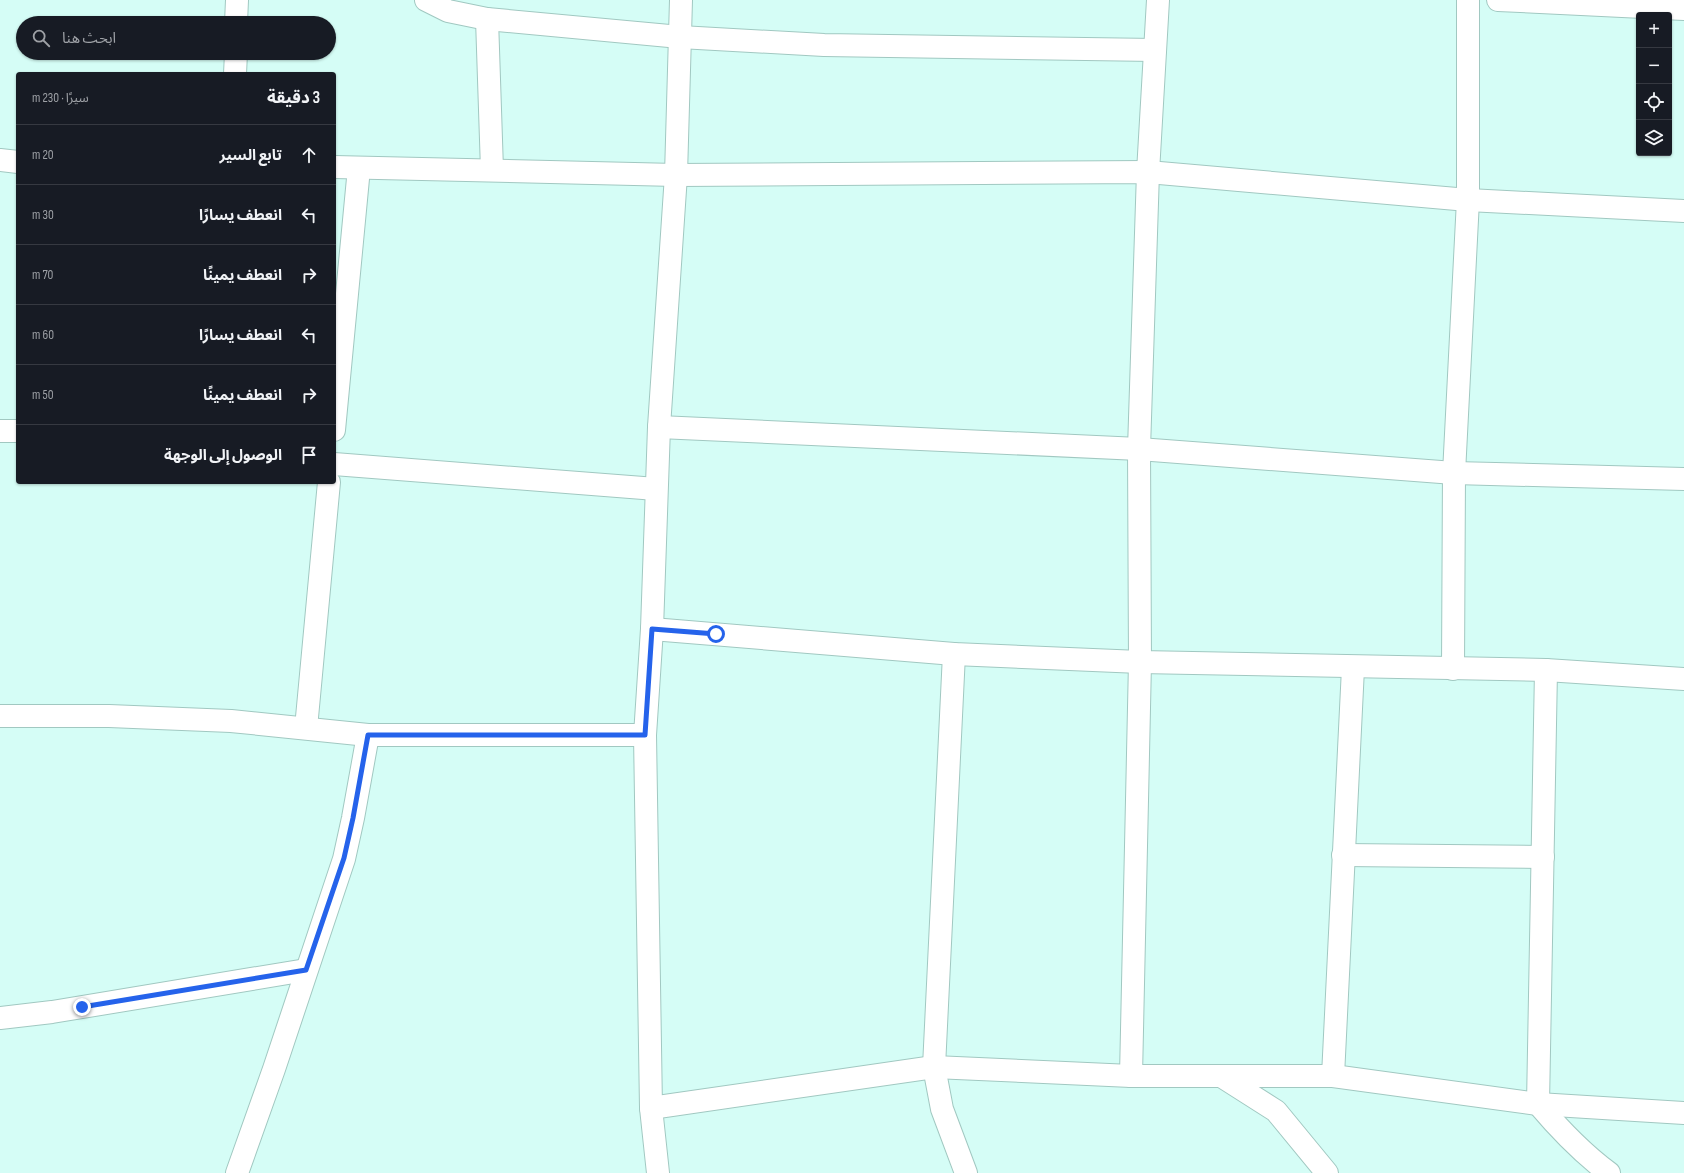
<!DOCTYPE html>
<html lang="ar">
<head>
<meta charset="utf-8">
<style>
  :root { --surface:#171b24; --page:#242831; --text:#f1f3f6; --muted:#9ea1a6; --line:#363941 }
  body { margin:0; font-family:"Sofia Sans Condensed","Noto Sans Arabic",sans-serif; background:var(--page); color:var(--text); direction:rtl }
  .controls { position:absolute; right:12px; top:12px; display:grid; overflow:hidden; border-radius:4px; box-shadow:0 1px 3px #0004 }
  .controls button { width:36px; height:36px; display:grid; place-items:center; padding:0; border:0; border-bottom:1px solid var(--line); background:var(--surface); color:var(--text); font:20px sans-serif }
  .stop { position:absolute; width:12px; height:12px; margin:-9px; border:3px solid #2563eb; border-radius:50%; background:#fff }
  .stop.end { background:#2563eb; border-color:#fff; box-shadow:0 1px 4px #0008 }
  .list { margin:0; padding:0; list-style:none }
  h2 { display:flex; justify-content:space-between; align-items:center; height:52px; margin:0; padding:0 16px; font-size:17px }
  h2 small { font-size:13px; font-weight:400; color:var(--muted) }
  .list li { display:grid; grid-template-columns:26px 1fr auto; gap:12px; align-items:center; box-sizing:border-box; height:60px; padding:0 16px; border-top:1px solid var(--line) }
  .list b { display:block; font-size:15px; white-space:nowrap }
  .list em { font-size:13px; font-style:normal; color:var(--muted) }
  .icon { flex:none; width:22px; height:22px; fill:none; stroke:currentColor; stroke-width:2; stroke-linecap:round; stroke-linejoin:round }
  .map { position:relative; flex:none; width:1684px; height:1173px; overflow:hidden; direction:ltr }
  .search { position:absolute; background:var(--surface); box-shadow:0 1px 3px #0004; left:16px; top:16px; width:320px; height:44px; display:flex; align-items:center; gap:10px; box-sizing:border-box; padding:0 14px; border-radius:22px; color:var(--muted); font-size:15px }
  .panel { position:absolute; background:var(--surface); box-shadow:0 1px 3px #0004; left:16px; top:72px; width:320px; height:412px; border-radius:4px; direction:rtl }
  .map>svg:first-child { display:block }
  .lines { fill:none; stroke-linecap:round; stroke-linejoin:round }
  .street-casing { stroke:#a1c8c1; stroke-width:24 }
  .secondary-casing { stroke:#a1c8c1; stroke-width:24 }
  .street { stroke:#fff; stroke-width:22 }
  .secondary { stroke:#fff; stroke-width:22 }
  .route { stroke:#2563eb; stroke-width:5 }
</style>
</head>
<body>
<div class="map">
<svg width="1684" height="1173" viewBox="0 0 1684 1173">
  <rect width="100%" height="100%" fill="#d5fdf6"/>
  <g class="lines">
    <defs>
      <g id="street">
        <polyline points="426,0 448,11 487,19 680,37 824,45 1155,50"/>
        <polyline points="1498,0 1684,9"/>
        <polyline points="487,19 492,170"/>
        <polyline points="236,23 237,0"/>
        <polyline points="235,74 236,53"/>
        <polyline points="0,160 18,162"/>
        <polyline points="334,167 676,175 1148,172 1468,200 1684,211"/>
        <polyline points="659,427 1139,449 1454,473 1684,479"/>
        <polyline points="334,430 359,168"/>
        <polyline points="0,431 18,431"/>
        <polyline points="334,464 656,489"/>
        <polyline points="652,629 954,654 1140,662 1546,670 1684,679"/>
        <polyline points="954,654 934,1067 942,1109 966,1173"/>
        <polyline points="1453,669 1454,473 1468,200 1468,0"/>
        <path d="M1546 670 1538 1104C1560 1130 1582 1153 1609 1173"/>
        <polyline points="0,716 109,716 231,721 368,735 645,735"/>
        <polyline points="306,728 329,482"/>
        <polyline points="1343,855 1543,857"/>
        <polyline points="0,1018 52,1012 306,970"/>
        <polyline points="1131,1076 1140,662 1139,449 1148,172 1158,0"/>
        <polyline points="1221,1076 1276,1111 1327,1173"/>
        <polyline points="1333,1076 1353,668"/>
        <polyline points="651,1108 934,1067 1131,1076 1333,1076 1538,1104 1684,1113"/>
        <polyline points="237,1173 274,1069 344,859 353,818 368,735"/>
      </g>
      <polyline id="secondary" points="658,1173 651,1108 645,735 652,629 659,427 676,175 681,0"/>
    </defs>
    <!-- street casing -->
    <use href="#street" class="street-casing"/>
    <!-- secondary casing -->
    <use href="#secondary" class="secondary-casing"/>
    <!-- street -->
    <use href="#street" class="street"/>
    <!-- secondary -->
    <use href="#secondary" class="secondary"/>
  </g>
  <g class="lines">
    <!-- route -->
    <polyline class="route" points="82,1007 306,970 344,858 353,818 368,735 645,735 652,629 716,634"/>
  </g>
</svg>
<div class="controls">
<button>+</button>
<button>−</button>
<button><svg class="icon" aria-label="locate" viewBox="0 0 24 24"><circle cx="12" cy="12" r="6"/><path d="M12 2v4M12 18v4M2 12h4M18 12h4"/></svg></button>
<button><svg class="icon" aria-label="layers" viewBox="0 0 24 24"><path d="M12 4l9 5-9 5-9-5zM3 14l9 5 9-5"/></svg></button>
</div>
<div class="stop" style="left:716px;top:634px"></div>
<div class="stop end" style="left:82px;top:1007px"></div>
<div class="search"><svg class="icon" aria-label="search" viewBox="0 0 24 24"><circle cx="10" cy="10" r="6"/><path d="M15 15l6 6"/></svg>ابحث هنا</div>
<section class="panel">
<h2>3 دقيقة<small>سيرًا · 230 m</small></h2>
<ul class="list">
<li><svg class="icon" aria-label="ahead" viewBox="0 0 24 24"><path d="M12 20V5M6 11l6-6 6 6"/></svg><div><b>تابع السير</b></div><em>20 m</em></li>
<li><svg class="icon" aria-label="left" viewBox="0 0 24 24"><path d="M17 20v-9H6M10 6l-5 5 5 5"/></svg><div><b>انعطف يسارًا</b></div><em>30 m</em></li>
<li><svg class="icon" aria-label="right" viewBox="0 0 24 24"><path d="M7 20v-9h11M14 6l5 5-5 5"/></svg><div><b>انعطف يمينًا</b></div><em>70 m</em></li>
<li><svg class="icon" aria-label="left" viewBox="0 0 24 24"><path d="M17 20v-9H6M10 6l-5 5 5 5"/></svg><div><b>انعطف يسارًا</b></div><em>60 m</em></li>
<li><svg class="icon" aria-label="right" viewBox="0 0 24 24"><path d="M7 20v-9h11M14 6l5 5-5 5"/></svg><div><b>انعطف يمينًا</b></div><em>50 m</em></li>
<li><svg class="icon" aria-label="arrive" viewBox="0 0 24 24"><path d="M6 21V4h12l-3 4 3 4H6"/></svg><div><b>الوصول إلى الوجهة</b></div></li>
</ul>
</section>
</div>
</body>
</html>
